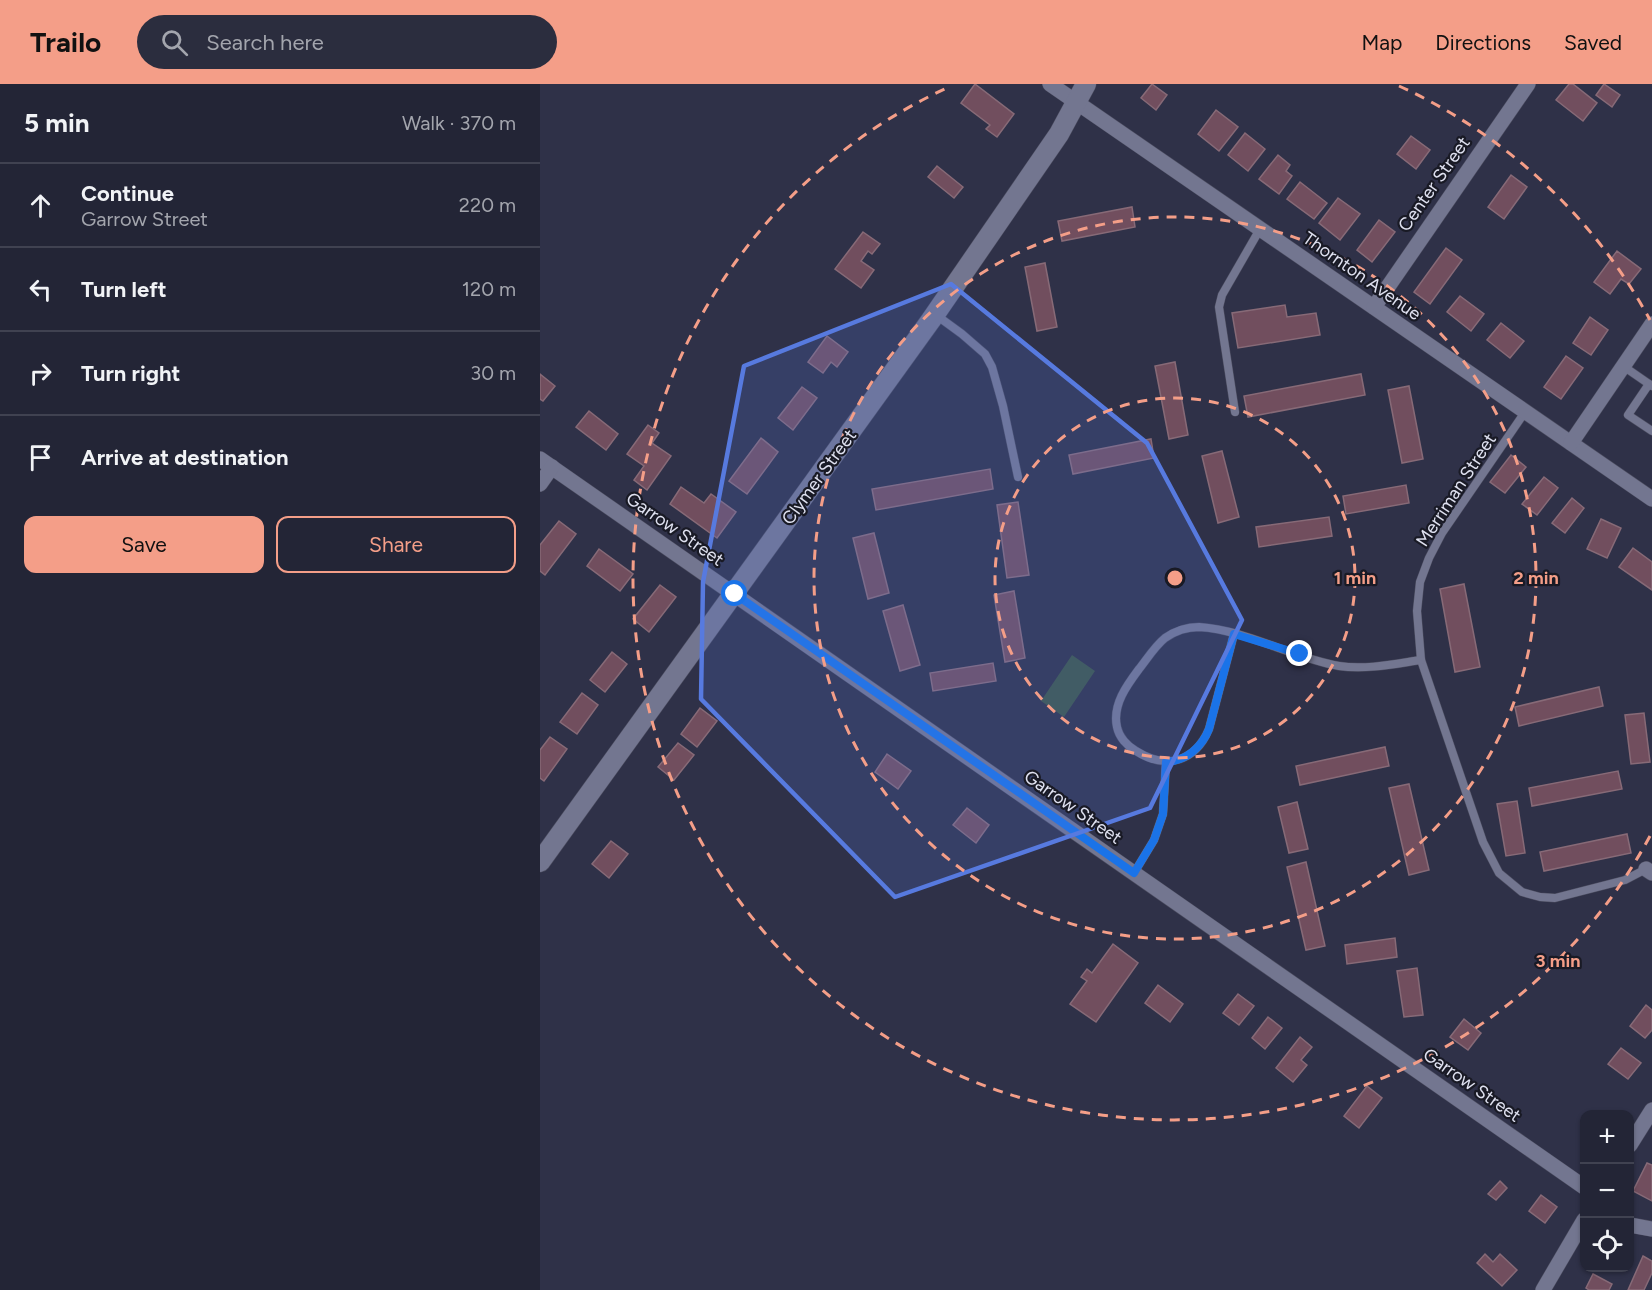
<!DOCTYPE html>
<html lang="en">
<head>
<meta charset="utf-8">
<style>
  :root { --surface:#232536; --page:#2b2d3e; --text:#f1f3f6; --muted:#a3a5ad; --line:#404251; --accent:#f49e88 }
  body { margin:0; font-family:Figtree,sans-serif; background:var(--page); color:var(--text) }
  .controls { position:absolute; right:18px; bottom:18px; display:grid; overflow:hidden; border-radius:12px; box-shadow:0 2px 4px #0004 }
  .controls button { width:54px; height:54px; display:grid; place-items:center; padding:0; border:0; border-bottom:2px solid var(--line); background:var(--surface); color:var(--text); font:30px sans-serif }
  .stop { position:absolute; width:18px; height:18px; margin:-14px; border:4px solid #1a73e8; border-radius:50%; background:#fff }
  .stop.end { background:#1a73e8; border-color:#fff; box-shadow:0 2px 6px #0008 }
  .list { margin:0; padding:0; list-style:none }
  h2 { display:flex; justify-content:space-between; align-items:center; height:78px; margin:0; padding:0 24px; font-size:26px }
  h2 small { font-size:20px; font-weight:400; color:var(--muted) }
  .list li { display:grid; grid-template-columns:39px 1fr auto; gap:18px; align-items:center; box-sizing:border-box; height:84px; padding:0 24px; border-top:2px solid var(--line) }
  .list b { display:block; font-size:22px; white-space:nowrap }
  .list p { margin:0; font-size:20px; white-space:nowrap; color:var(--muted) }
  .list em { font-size:20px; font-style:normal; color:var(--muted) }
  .actions { display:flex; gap:12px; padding:18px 24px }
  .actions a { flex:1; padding:14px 0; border:2px solid var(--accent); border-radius:12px; text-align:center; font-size:21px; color:var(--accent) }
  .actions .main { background:var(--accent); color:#111 }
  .icon { flex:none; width:33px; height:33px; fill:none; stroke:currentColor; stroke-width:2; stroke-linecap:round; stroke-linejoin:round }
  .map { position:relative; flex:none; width:1112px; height:1206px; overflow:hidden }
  header { display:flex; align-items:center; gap:36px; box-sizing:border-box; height:84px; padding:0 30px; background:var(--accent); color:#111 }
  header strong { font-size:28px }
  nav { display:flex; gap:33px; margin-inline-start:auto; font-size:21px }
  .search { width:420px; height:54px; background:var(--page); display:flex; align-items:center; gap:15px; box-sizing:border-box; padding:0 21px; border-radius:33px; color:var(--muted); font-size:22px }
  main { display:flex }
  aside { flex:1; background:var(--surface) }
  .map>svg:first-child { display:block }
  .green { fill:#3d5546 }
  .building { fill:#714e5e; stroke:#876a77; stroke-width:1.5 }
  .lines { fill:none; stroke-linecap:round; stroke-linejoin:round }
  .service-casing { stroke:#4c4d60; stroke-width:9 }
  .minor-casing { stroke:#4c4d60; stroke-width:16 }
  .tertiary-casing { stroke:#4c4d60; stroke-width:21 }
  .service { stroke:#737690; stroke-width:8 }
  .minor { stroke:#737690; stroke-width:15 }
  .tertiary { stroke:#737690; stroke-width:20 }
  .route { stroke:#1a73e8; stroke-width:8 }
  .marked { fill:#577adf; fill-opacity:0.2; stroke:#577adf; stroke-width:4.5; stroke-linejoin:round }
  .ring { fill:none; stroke:#f49e88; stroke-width:3; stroke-dasharray:10 8 }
  .labels { text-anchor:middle; stroke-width:4.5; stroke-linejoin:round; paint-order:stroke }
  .street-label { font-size:18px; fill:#dfe1f0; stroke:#191a25 }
  .centre { fill:#f49e88; stroke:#191a25; stroke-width:3 }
  .ring-label { font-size:18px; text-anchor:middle; font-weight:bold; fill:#f49e88; stroke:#191a25; stroke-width:4.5; stroke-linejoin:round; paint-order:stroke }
</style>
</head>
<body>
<header>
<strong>Trailo</strong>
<div class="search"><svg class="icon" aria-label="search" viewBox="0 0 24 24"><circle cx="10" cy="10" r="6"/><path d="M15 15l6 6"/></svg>Search here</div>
<nav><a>Map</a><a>Directions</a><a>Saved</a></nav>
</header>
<main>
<aside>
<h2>5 min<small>Walk · 370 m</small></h2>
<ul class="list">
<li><svg class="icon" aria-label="ahead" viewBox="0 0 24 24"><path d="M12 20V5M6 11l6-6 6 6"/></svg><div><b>Continue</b><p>Garrow Street</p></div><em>220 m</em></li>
<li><svg class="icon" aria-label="left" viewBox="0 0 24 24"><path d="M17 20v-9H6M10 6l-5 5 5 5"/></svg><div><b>Turn left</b></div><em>120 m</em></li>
<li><svg class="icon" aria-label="right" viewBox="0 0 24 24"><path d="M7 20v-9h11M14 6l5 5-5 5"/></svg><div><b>Turn right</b></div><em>30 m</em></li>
<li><svg class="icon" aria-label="arrive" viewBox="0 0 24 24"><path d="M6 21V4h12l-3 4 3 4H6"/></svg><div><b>Arrive at destination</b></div></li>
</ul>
<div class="actions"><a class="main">Save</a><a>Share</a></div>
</aside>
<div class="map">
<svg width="1112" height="1206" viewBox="0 0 1112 1206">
  <rect width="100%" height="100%" fill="#2f3148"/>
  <!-- green -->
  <polygon class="green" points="532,571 555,587 524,633 501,617"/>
  <!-- building -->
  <g class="building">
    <polygon points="435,0 474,30 457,53 446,45 450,41 421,19"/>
    <polygon points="612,0 627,11 616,26 601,14"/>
    <polygon points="1029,0 1033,0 1057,19 1043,37 1016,16"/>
    <polygon points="1064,0 1080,11 1072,23 1056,11"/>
    <polygon points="676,26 698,43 679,67 658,50"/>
    <polygon points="705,49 725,65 708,87 688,71"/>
    <polygon points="871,52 890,66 876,85 857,70"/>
    <polygon points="738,71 750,81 746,87 752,92 739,110 719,95"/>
    <polygon points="397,82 423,103 414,114 388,93"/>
    <polygon points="971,91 987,103 964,135 948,123"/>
    <polygon points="760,98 787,119 774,135 747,115"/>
    <polygon points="798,114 820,130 800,156 779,139"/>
    <polygon points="592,123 595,143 522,157 518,137"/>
    <polygon points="839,136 855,148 832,178 817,166"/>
    <polygon points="323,148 340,160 332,170 328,167 321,177 334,186 321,204 295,185"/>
    <polygon points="906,164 922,176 890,220 874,208"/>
    <polygon points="1077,167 1101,185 1089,200 1081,195 1070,210 1054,198"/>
    <polygon points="505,179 517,243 497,247 485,183"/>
    <polygon points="920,212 944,230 931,247 907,228"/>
    <polygon points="745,221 747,233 776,229 780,251 698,264 692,229"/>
    <polygon points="1050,233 1068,246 1051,271 1033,259"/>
    <polygon points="961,239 984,257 970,274 947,256"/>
    <polygon points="287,252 308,268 297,283 291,278 283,289 268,278"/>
    <polygon points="1026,272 1043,284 1021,315 1004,303"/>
    <polygon points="635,278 648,351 629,355 615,282"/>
    <polygon points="0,290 15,302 3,317 0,315"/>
    <polygon points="821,290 825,311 708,333 704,312"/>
    <polygon points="869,302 883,375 862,379 848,306"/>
    <polygon points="262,303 277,314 253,346 238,334"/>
    <polygon points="49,327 78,350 66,366 36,343"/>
    <polygon points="108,341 119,349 112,359 131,372 107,406 94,396 104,382 87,370"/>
    <polygon points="221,354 238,368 207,410 189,397"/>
    <polygon points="611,355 614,374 533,390 529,371"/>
    <polygon points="682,367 699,433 678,439 662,372"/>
    <polygon points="971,371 986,383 965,409 950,398"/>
    <polygon points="450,385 453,405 336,426 332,405"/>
    <polygon points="1004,393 1018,404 997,431 982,420"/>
    <polygon points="866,401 869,419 806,430 803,412"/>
    <polygon points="141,403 164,419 171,410 196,428 177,454 130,420"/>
    <polygon points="1032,414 1044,424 1025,449 1012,439"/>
    <polygon points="478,418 489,491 467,494 457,421"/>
    <polygon points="789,433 792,452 719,463 716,443"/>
    <polygon points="1061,435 1081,444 1067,474 1047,465"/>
    <polygon points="19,437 36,450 5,491 0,487 0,461"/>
    <polygon points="334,449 349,509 328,515 313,454"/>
    <polygon points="1093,464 1112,478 1112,506 1079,483"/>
    <polygon points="59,465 93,490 80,507 47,482"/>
    <polygon points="924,500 940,583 915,588 900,505"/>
    <polygon points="120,501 136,513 109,548 93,535"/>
    <polygon points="474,507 485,574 465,578 454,511"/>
    <polygon points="363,521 380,581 360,587 343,527"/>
    <polygon points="72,568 87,580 65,608 50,596"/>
    <polygon points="453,579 456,597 393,607 390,589"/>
    <polygon points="1059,603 1063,622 979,642 975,623"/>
    <polygon points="42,609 58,621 37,650 20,638"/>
    <polygon points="160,624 177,637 157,663 141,650"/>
    <polygon points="1104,629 1110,678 1091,680 1085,631"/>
    <polygon points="10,653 27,665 4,697 0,694 0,666"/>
    <polygon points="138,659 154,671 134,696 118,683"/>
    <polygon points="845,663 849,682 760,701 756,682"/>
    <polygon points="347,670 371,687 358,705 335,688"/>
    <polygon points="1078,687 1082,705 992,722 989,704"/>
    <polygon points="869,700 889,786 869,791 849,704"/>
    <polygon points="977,717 985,769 966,772 957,720"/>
    <polygon points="757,718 768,765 749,769 738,723"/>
    <polygon points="427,724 449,741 436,759 413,741"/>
    <polygon points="1087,750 1091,769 1004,787 1000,768"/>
    <polygon points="71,757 88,770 69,794 52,780"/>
    <polygon points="766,778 785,862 766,866 747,783"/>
    <polygon points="855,854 857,873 807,880 805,861"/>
    <polygon points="573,860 598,879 556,938 530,920 547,897 541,893 547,885 552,889"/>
    <polygon points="877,884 883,931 864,933 857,887"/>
    <polygon points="618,901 643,920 630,938 605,919"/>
    <polygon points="698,910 714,922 699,941 683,929"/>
    <polygon points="1106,921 1112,926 1112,946 1105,954 1090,942"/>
    <polygon points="728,933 742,944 725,965 712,954"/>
    <polygon points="924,935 941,949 928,966 910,953"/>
    <polygon points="760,953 772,963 761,976 767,981 753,998 736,984"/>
    <polygon points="1081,964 1101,979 1088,995 1068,980"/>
    <polygon points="827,1002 842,1014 819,1044 804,1032"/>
    <polygon points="1107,1079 1112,1081 1112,1117 1093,1107"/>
    <polygon points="960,1097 967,1104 956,1116 948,1110"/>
    <polygon points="1001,1111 1017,1123 1005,1139 989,1127"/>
    <polygon points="945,1170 953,1178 960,1170 977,1186 962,1202 937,1179"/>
    <polygon points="1103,1172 1112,1177 1112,1189 1104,1206 1088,1206"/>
    <polygon points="1053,1190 1072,1200 1069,1206 1049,1206 1046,1204"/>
  </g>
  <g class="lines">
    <defs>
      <g id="service">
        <polyline points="396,231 422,250 445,270 452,283 463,322 478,393"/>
        <polyline points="1083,282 1112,302"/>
        <polyline points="1109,300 1088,331 1112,347"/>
        <polyline points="695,328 679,223 682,211 720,145"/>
        <polyline points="985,328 902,449 889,474 880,498 877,527 881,576 943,758 959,789 982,808 1000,813 1015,814 1085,796 1106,785"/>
        <path d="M694 550 669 645C655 678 626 686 596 667 587 662 579 653 577 643 572 621 587 601 599 585 607 575 615 562 625 554 635 547 647 543 659 543 707 546 752 574 799 582 826 586 854 580 881 576"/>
        <polyline points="594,789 614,756 623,730 626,678"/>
      </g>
      <g id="minor">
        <polyline points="510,0 1112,415"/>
        <polyline points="834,223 988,0"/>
        <polyline points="1031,359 1112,240"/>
        <polyline points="0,375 1044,1103"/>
        <polyline points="0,400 12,383"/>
        <polyline points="1106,785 1112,789"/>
        <polyline points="1090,1061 1112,1026"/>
        <polyline points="1090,1141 1112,1145"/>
        <polyline points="1003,1206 1044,1136"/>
      </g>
      <polyline id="tertiary" points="0,778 391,236 519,50 546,0"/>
    </defs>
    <!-- service casing -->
    <use href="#service" class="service-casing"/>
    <!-- minor casing -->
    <use href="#minor" class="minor-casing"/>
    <!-- tertiary casing -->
    <use href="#tertiary" class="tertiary-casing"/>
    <!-- service -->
    <use href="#service" class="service"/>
    <!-- minor -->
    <use href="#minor" class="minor"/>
    <!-- tertiary -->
    <use href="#tertiary" class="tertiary"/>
  </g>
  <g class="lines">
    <!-- route -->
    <path class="route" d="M195 510 594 789 614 756 623 730 626 678C646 677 662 663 669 645L694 550 760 570"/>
  </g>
  <!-- marked area -->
  <path class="marked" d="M411 200 607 359 702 536 610 724 355 813 161 615 163 498 204 282Z"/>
  <!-- distance rings -->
  <g class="ring">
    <circle cx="635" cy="494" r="180"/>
    <circle cx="635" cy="494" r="361"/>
    <path d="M1110 752A541 541 0 1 1 411 2M859 2A541 541 0 0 1 1110 236"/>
  </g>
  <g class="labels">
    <!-- street labels -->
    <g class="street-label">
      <text transform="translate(894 100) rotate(-55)" y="6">Center Street</text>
      <text transform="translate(822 192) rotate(35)" y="6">Thornton Avenue</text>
      <text transform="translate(279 393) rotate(-54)" y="6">Clymer Street</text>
      <text transform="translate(916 406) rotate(-57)" y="6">Merriman Street</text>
      <text transform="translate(135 445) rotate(35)" y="6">Garrow Street</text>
      <text transform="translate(533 723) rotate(35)" y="6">Garrow Street</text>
      <text transform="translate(932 1001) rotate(35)" y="6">Garrow Street</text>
    </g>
  </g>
  <circle cx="635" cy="494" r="9" class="centre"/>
  <g class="ring-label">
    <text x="815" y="500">1 min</text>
    <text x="996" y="500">2 min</text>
    <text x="1018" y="883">3 min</text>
  </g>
</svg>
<div class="controls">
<button>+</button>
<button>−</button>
<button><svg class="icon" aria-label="locate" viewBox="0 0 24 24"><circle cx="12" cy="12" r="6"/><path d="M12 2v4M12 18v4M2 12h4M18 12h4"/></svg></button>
</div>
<div class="stop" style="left:195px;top:510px"></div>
<div class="stop end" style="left:760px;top:570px"></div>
</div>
</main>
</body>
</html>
